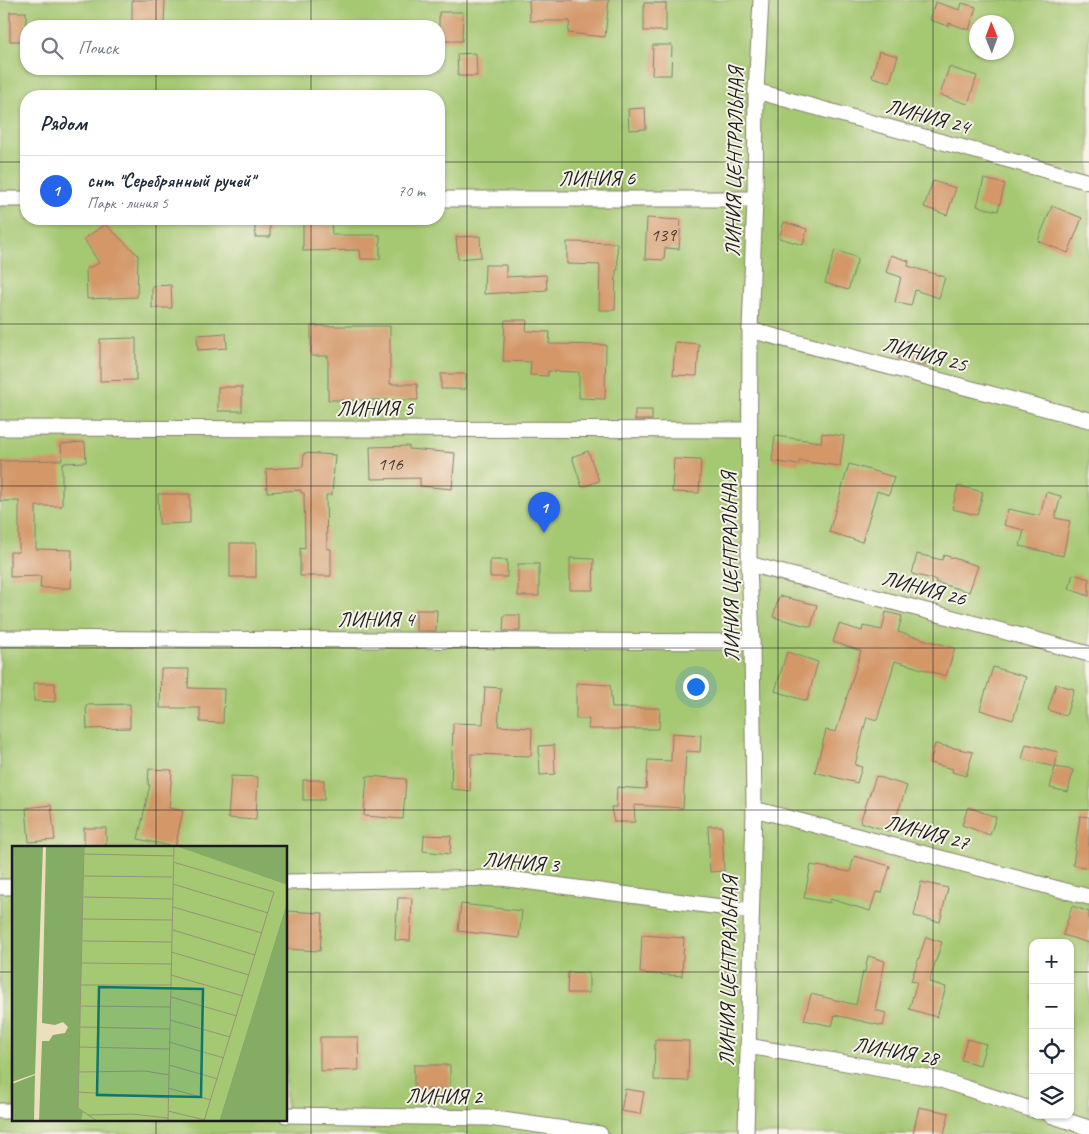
<!DOCTYPE html>
<html lang="ru">
<head>
<meta charset="utf-8">
<style>
  :root { --surface:#fff; --page:#f6f6f7; --text:#1f2937; --muted:#747a83; --line:#e0e1e3; --accent:#2563eb }
  body { margin:0; font-family:Caveat,sans-serif; background:var(--page); color:var(--text) }
  .controls { position:absolute; right:15px; bottom:15px; display:grid; overflow:hidden; border-radius:10px; box-shadow:0 1px 4px #0004 }
  .controls button { width:45px; height:45px; display:grid; place-items:center; padding:0; border:0; border-bottom:1px solid var(--line); background:var(--surface); color:var(--text); font:25px sans-serif }
  .compass { position:absolute; left:969px; top:15px; width:45px; height:45px; border-radius:50%; background:var(--surface); box-shadow:0 1px 4px #0004; rotate:359deg }
  .you { position:absolute; left:695px; top:686px; width:18px; height:18px; margin:-12px; border:4px solid #fff; border-radius:50%; background:#1a73e8; box-shadow:0 0 0 8px #1a73e833 }
  .badge { display:grid; place-items:center; width:32px; height:32px; border-radius:50%; background:var(--accent); color:#fff; font-size:16px; font-weight:700 }
  .pin { position:absolute; translate:-50% -41px; filter:drop-shadow(0 1px 2px #0008) }
  .pin::after { content:''; position:absolute; top:26px; width:18px; height:15px; background:inherit; clip-path:polygon(0 0,100% 0,50% 100%) }
  .list { margin:0; padding:0; list-style:none }
  h2 { display:flex; justify-content:space-between; align-items:center; height:65px; margin:0; padding:0 20px; font-size:21px }
  h2 small { font-size:16px; font-weight:400; color:var(--muted) }
  .list li { display:grid; grid-template-columns:32px 1fr auto; gap:15px; align-items:center; box-sizing:border-box; height:70px; padding:0 20px; border-top:1px solid var(--line) }
  .list b { display:block; font-size:19px; white-space:nowrap }
  .list p { margin:0; font-size:16px; white-space:nowrap; color:var(--muted) }
  .list em { font-size:16px; font-style:normal; color:var(--muted) }
  .icon { flex:none; width:28px; height:28px; fill:none; stroke:currentColor; stroke-width:2; stroke-linecap:round; stroke-linejoin:round }
  .map { position:relative; flex:none; width:1089px; height:1134px; overflow:hidden }
  .search { position:absolute; background:var(--surface); box-shadow:0 1px 4px #0004; left:20px; top:20px; width:425px; height:55px; display:flex; align-items:center; gap:12px; box-sizing:border-box; padding:0 18px; border-radius:20px; color:var(--muted); font-size:19px }
  .panel { position:absolute; background:var(--surface); box-shadow:0 1px 4px #0004; left:20px; top:90px; width:425px; height:135px; border-radius:20px }
  .map>svg:first-child { display:block }
  .green { fill:#a5c872; stroke:#607247; fill-rule:evenodd }
  .building { fill:#d39768 }
  .lines { fill:none; stroke-linecap:round; stroke-linejoin:round }
  .minor-casing { stroke:#847e6c; stroke-width:17 }
  .minor { stroke:#fff; stroke-width:15 }
  .grid { fill:none; stroke:#1c1c1c; stroke-width:1; stroke-opacity:0.55 }
  .labels { text-anchor:middle; stroke-width:4; stroke-linejoin:round; paint-order:stroke }
  .number-label { font-size:19px; fill:#4a3b2f }
  .street-label { font-size:21px; fill:#1c1c1c; stroke:#f7f3e8 }
  .inset-road { fill:none; stroke:#99917d; stroke-width:1 }
  .view { fill:#0f766e; fill-opacity:0.15; stroke:#0f766e; stroke-width:2.5 }
  .inset-edge { fill:none; stroke:#1c1c1c; stroke-width:2.5 }
</style>
</head>
<body>
<div class="map">
<svg width="1089" height="1134" viewBox="0 0 1089 1134">
  <rect width="100%" height="100%" fill="#f7f3e8"/>
  <filter id="ink" filterUnits="userSpaceOnUse"><feTurbulence type="fractalNoise" baseFrequency=".02" numOctaves="2"/><feDisplacementMap in="SourceGraphic" scale="10" xChannelSelector="R" yChannelSelector="G"/><feConvolveMatrix kernelMatrix="1 2 1 2 8 2 1 2 1" color-interpolation-filters="sRGB"/></filter>
  <filter id="wash" filterUnits="userSpaceOnUse"><feTurbulence type="fractalNoise" baseFrequency=".0096" numOctaves="4" result="noise"/><feDisplacementMap in="SourceGraphic" scale="20" xChannelSelector="R" yChannelSelector="G"/><feGaussianBlur stdDeviation="1.12" result="paint"/><feColorMatrix in="noise" values="0 0 0 0 0 0 0 0 0 0 0 0 0 0 0 0 0 1.4 0 .05"/><feComposite in="paint" operator="in"/></filter>
  <g filter="url(#wash)">
    <rect width="100%" height="100%" fill="#ecdfbd"/>
    <!-- green -->
    <path class="green" d="M0 0H1089V1134H0ZM976 22H1006V52H976ZM26 26H439V69H26ZM26 96H439V219H26ZM14 848H286V1120H14ZM1033 943H1070V1115H1033Z"/>
    <g id="blocks">
      <!-- building -->
      <g class="building">
        <polygon points="132,0 165,0 164,26 132,26"/>
        <polygon points="529,0 609,0 605,37 568,33 570,21 530,21"/>
        <polygon points="935,2 960,10 962,3 976,7 969,30 949,23 948,26 930,20"/>
        <rect x="644" y="3" width="22" height="28"/>
        <rect x="10" y="12" width="16" height="29"/>
        <polygon points="439,12 463,12 462,41 439,41"/>
        <polygon points="653,45 672,45 671,75 652,75"/>
        <polygon points="879,51 898,56 890,82 872,77"/>
        <polygon points="476,53 477,76 458,76 457,54"/>
        <polygon points="949,67 977,76 968,104 940,95"/>
        <polygon points="645,108 646,129 629,130 628,109"/>
        <polygon points="984,179 1005,184 998,211 977,206"/>
        <polygon points="933,181 956,188 947,215 924,207"/>
        <polygon points="1052,206 1082,218 1068,253 1038,241"/>
        <polygon points="647,218 681,220 679,249 665,248 664,260 645,259"/>
        <polygon points="303,219 331,219 332,235 380,235 380,259 361,259 360,250 303,251"/>
        <rect x="255" y="222" width="15" height="15"/>
        <polygon points="784,222 807,229 803,245 779,238"/>
        <polygon points="105,224 138,255 137,297 87,299 86,269 99,263 84,239"/>
        <polygon points="480,236 481,257 458,259 456,237"/>
        <polygon points="567,242 617,243 618,270 616,270 615,310 599,310 600,265 567,264"/>
        <polygon points="835,250 858,258 848,290 825,283"/>
        <polygon points="891,255 909,261 908,266 945,277 939,298 915,290 911,306 895,302 901,277 886,272"/>
        <polygon points="485,265 506,265 506,277 546,275 547,290 484,294"/>
        <polygon points="171,285 172,308 152,308 152,286"/>
        <polygon points="505,320 527,320 526,331 550,332 549,344 606,345 605,399 579,398 579,372 548,371 548,376 530,375 531,362 503,361"/>
        <polygon points="311,326 390,326 390,384 417,384 418,400 328,400 328,356 311,356"/>
        <polygon points="226,333 227,348 198,350 197,335"/>
        <polygon points="136,338 136,380 100,381 100,339"/>
        <polygon points="903,340 929,347 925,365 898,359"/>
        <polygon points="675,342 699,344 697,376 673,375"/>
        <rect x="441" y="374" width="25" height="15"/>
        <rect x="218" y="387" width="24" height="24"/>
        <rect x="635" y="410" width="17" height="10"/>
        <polygon points="822,433 844,436 840,466 799,461 798,465 772,461 775,436 821,442"/>
        <polygon points="85,442 86,462 62,463 62,506 36,506 36,549 72,550 71,588 40,588 41,576 10,577 10,552 19,552 19,501 0,501 0,461 62,460 61,444"/>
        <polygon points="409,446 409,449 455,453 452,489 420,486 420,478 371,479 370,447"/>
        <polygon points="588,451 599,481 582,487 572,457"/>
        <polygon points="304,453 335,455 332,495 326,495 327,549 331,549 331,576 300,576 300,548 305,549 304,493 301,493 301,490 267,492 266,469 303,467"/>
        <polygon points="674,459 701,460 699,493 672,492"/>
        <polygon points="849,464 894,477 889,495 877,491 862,542 829,532"/>
        <polygon points="958,486 983,492 977,515 952,509"/>
        <polygon points="1046,492 1061,496 1055,518 1070,521 1063,556 1020,546 1024,530 1004,525 1008,509 1040,516"/>
        <polygon points="158,494 190,494 190,523 159,524"/>
        <rect x="230" y="543" width="26" height="34"/>
        <polygon points="917,554 942,560 944,555 978,566 969,592 935,582 936,580 912,574"/>
        <polygon points="570,558 594,559 593,590 570,590"/>
        <rect x="490" y="560" width="17" height="17"/>
        <rect x="518" y="564" width="21" height="32"/>
        <polygon points="1073,574 1089,579 1089,596 1069,589"/>
        <polygon points="779,596 817,605 811,627 773,617"/>
        <polygon points="416,610 437,610 436,631 416,631"/>
        <polygon points="886,612 902,616 898,632 955,648 946,676 895,661 877,720 867,717 855,765 862,767 857,783 815,772 826,730 836,732 861,651 833,642 839,624 862,631 863,626 882,630"/>
        <polygon points="504,615 520,615 520,631 503,631"/>
        <polygon points="787,652 818,662 807,701 775,691"/>
        <polygon points="993,667 1026,677 1013,720 980,710"/>
        <polygon points="161,669 189,669 188,688 224,689 223,723 200,722 200,708 160,708"/>
        <polygon points="34,683 55,683 55,702 34,701"/>
        <polygon points="576,683 610,685 612,708 660,708 659,729 588,729 589,719 576,719"/>
        <polygon points="1056,684 1074,689 1066,716 1048,710"/>
        <polygon points="485,687 501,688 498,726 532,728 531,756 471,754 470,791 451,789 453,723 483,724"/>
        <polygon points="130,704 130,728 87,729 86,705"/>
        <polygon points="672,733 701,735 700,752 686,751 683,808 634,805 635,822 614,822 611,807 616,807 617,787 646,789 648,760 671,761"/>
        <polygon points="935,744 973,752 966,776 952,772 953,769 930,763"/>
        <polygon points="1026,744 1058,752 1055,767 1022,759"/>
        <polygon points="554,745 555,774 540,775 539,746"/>
        <polygon points="1055,767 1073,770 1068,792 1050,788"/>
        <polygon points="149,769 172,770 169,808 183,811 175,847 138,839 150,785 148,785"/>
        <polygon points="231,776 258,777 256,820 228,818"/>
        <polygon points="367,776 406,779 403,819 364,816"/>
        <polygon points="876,776 907,786 891,832 860,822"/>
        <rect x="303" y="780" width="21" height="20"/>
        <polygon points="51,805 55,840 29,842 26,808"/>
        <polygon points="968,807 996,817 990,835 962,825"/>
        <polygon points="1080,816 1089,817 1089,868 1073,865"/>
        <polygon points="708,826 722,826 724,871 710,872"/>
        <rect x="84" y="828" width="22" height="20"/>
        <polygon points="424,835 451,836 450,854 423,851"/>
        <polygon points="854,856 890,866 882,893 876,892 870,911 830,899 830,903 804,898 811,865 850,872"/>
        <polygon points="921,882 948,888 940,922 914,916"/>
        <polygon points="398,898 412,898 410,941 395,940"/>
        <polygon points="461,904 522,911 519,938 458,931"/>
        <polygon points="1072,906 1089,912 1089,943 1063,935"/>
        <polygon points="286,911 323,913 320,951 286,949"/>
        <polygon points="642,935 684,938 682,976 640,973"/>
        <polygon points="926,937 942,942 929,982 946,987 937,1017 909,1009 917,982 911,981"/>
        <polygon points="868,956 885,961 875,1010 886,1013 883,1026 835,1015 832,1026 804,1020 811,994 856,1005 863,972 865,972"/>
        <polygon points="568,972 589,973 589,993 567,993"/>
        <polygon points="320,1037 358,1037 359,1070 320,1071"/>
        <polygon points="967,1039 986,1044 980,1065 961,1060"/>
        <polygon points="655,1040 689,1041 688,1081 654,1080"/>
        <rect x="414" y="1065" width="36" height="24"/>
        <polygon points="625,1089 644,1092 640,1114 621,1111"/>
        <polygon points="919,1107 949,1113 944,1134 913,1134"/>
      </g>
    </g>
  </g>
  <g filter="url(#ink)">
    <use href="#blocks" fill-opacity="0" stroke="#847e6c" stroke-width="1"/>
    <g class="lines">
      <defs>
        <g id="minor">
          <polyline points="756,91 1089,182"/>
          <polyline points="0,199 26,199"/>
          <polyline points="439,199 755,199"/>
          <polyline points="750,330 1089,420"/>
          <polyline points="0,428 749,430"/>
          <polyline points="749,564 1089,654"/>
          <polyline points="0,638 752,642"/>
          <polyline points="754,809 1089,897"/>
          <polyline points="286,882 501,878 751,911"/>
          <polyline points="0,887 14,887"/>
          <polyline points="748,1046 938,1079 1033,1110"/>
          <polyline points="0,1111 14,1111"/>
          <polyline points="286,1115 489,1118 600,1134"/>
          <polyline points="1050,1115 1089,1128"/>
          <polyline points="746,1134 754,809 752,642 749,564 750,330 755,199 756,91 761,0"/>
        </g>
      </defs>
      <!-- minor casing -->
      <use href="#minor" class="minor-casing"/>
      <!-- minor -->
      <use href="#minor" class="minor"/>
    </g>
  </g>
  <!-- grid -->
  <path class="grid" d="M156 0V26M311 0V26M467 0V1134M622 0V1134M778 0V1134M933 0V1134M156 69V96M311 69V96M0 162H26M439 162H1089M156 219V848M311 219V1134M0 324H1089M0 486H1089M0 648H1089M0 810H1089M0 972H14M286 972H1033M1070 972H1089M156 1120V1134"/>
  <g class="labels">
    <!-- number labels -->
    <g class="number-label">
      <text x="663" y="241">139</text>
      <text x="390" y="470">116</text>
    </g>
    <!-- street labels -->
    <g class="street-label">
      <text transform="translate(928 116) rotate(15)" y="7">ЛИНИЯ 24</text>
      <text transform="translate(734 162) rotate(-89)" y="7">ЛИНИЯ ЦЕНТРАЛЬНАЯ</text>
      <text x="597" y="185">ЛИНИЯ 6</text>
      <text transform="translate(925 354) rotate(15)" y="7">ЛИНИЯ 25</text>
      <text x="375" y="415">ЛИНИЯ 5</text>
      <text transform="translate(730 567) rotate(-91)" y="7">ЛИНИЯ ЦЕНТРАЛЬНАЯ</text>
      <text transform="translate(924 588) rotate(15)" y="7">ЛИНИЯ 26</text>
      <text x="376" y="626">ЛИНИЯ 4</text>
      <text transform="translate(927 832) rotate(15)" y="7">ЛИНИЯ 27</text>
      <text transform="translate(521 862) rotate(5)" y="7">ЛИНИЯ 3</text>
      <text transform="translate(728 971) rotate(-89)" y="7">ЛИНИЯ ЦЕНТРАЛЬНАЯ</text>
      <text transform="translate(896 1051) rotate(10)" y="7">ЛИНИЯ 28</text>
      <text transform="translate(444 1096) rotate(1)" y="7">ЛИНИЯ 2</text>
    </g>
  </g>
  <!-- overview -->
  <g transform="translate(12 846)">
    <rect width="275" height="275" fill="#ecdfbd"/>
    <path d="M72 0H163L275 39V56L207 275H69L66 262Z" fill="#a5c872"/>
    <path d="M0 0H31L23 228 0 236ZM34 0H72L66 262 71 266 69 275H27L30 195H37L41 189 53 187 56 181 51 176 43 179 30 177ZM163 0H275V39ZM275 56V275H207ZM23 229 22 275H0V238Z" fill="#84ac64"/>
    <path class="inset-road" d="M72 0 66 262 85 275M72 8 162 10M161 16 262 46 192 275M72 30 160 31M161 38 256 67M72 51 161 53M161 61 250 87M71 73 160 74M161 84 243 109M71 95 160 96M159 106 237 129M70 117 159 118M159 129 231 150M69 139H160M159 151 225 170M69 160 158 161M158 174 218 191M68 181 158 183M157 196 212 212M67 201 157 203M157 219 206 233M67 226 133 225 157 229M156 242 199 254M66 246 156 252M156 265 193 274M76 269 120 268 156 272M156 275 162 0"/>
    <path class="view" d="M87 141 191 143 189 251 85 249Z"/>
    <rect width="275" height="275" class="inset-edge"/>
  </g>
</svg>
<div class="controls">
<button>+</button>
<button>−</button>
<button><svg class="icon" aria-label="locate" viewBox="0 0 24 24"><circle cx="12" cy="12" r="6"/><path d="M12 2v4M12 18v4M2 12h4M18 12h4"/></svg></button>
<button><svg class="icon" aria-label="layers" viewBox="0 0 24 24"><path d="M12 4l9 5-9 5-9-5zM3 14l9 5 9-5"/></svg></button>
</div>
<svg class="compass" viewBox="-18 -18 36 36"><path d="M0-13l5 13h-10z" fill="#e53935"/><path d="M0 13l5-13h-10z" fill="#747a83"/></svg>
<div class="you"></div>
<div class="pin badge" style="left:544px;top:533px">1</div>
<div class="search"><svg class="icon" aria-label="search" viewBox="0 0 24 24"><circle cx="10" cy="10" r="6"/><path d="M15 15l6 6"/></svg>Поиск</div>
<section class="panel">
<h2>Рядом<small></small></h2>
<ul class="list">
<li><span class="badge">1</span><div><b>снт &quot;Серебрянный ручей&quot;</b><p>Парк · линия 5</p></div><em>70 m</em></li>
</ul>
</section>
</div>
</body>
</html>
